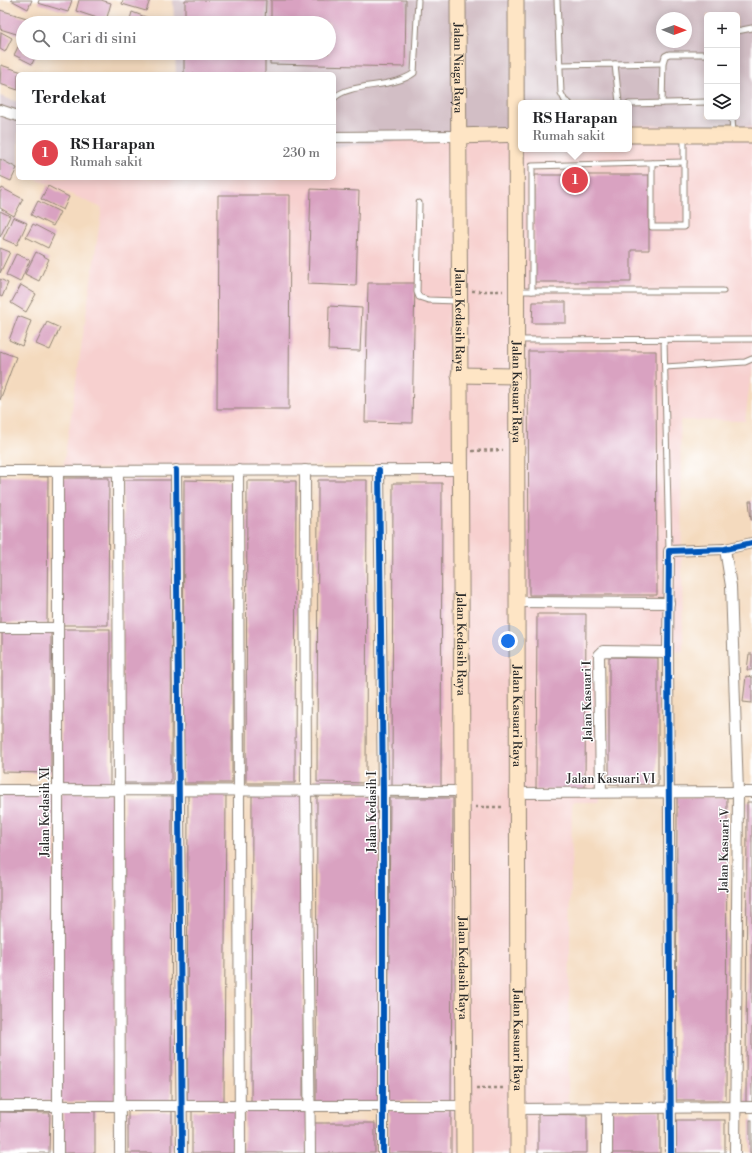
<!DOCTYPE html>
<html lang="id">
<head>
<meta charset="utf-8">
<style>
  :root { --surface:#fff; --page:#f2f2f2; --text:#202124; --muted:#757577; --line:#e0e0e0; --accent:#1a73e8 }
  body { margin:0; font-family:"Libre Bodoni",serif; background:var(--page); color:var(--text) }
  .controls { position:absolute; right:12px; top:12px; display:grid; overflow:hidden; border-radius:6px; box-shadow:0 2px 10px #0003 }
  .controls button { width:36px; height:36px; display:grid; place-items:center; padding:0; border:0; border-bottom:1px solid var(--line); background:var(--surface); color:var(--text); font:20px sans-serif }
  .compass { position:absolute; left:656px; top:12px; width:36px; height:36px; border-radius:50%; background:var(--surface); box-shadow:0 2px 10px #0003; rotate:91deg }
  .you { position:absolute; left:508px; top:641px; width:14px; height:14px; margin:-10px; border:3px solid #fff; border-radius:50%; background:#1a73e8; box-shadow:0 0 0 6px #1a73e833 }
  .badge { display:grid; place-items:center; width:26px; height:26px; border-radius:50%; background:var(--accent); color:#fff; font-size:13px; font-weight:700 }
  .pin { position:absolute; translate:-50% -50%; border:2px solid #fff; box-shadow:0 1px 4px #0006 }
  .popup { position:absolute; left:518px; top:100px; width:114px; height:52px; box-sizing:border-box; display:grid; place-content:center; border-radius:6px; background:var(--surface); filter:drop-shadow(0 1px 3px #0005); font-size:13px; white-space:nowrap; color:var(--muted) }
  .popup b { font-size:15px; color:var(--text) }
  .popup::after { content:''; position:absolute; left:50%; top:100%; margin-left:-8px; border:8px solid transparent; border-top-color:var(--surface) }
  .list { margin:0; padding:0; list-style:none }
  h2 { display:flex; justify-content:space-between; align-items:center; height:52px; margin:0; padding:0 16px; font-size:17px }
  h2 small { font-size:13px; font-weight:400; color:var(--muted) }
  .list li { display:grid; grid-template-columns:26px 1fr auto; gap:12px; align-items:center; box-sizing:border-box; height:56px; padding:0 16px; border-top:1px solid var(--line) }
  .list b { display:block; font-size:15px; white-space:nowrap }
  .list p { margin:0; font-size:13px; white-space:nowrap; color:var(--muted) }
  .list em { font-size:13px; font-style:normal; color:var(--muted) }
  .icon { flex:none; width:22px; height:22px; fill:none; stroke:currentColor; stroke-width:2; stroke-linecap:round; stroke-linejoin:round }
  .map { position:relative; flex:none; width:752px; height:1153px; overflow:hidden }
  .search { position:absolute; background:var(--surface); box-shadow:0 2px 10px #0003; left:16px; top:16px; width:320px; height:44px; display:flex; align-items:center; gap:10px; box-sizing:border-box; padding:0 14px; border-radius:22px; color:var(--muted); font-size:15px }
  .panel { position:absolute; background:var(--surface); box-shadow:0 2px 10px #0003; left:16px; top:72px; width:320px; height:108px; border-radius:6px }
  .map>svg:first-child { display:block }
  .built { fill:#f7d0cf }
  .industrial { fill:#d2bec5; fill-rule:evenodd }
  .building { fill:#d9a2c1 }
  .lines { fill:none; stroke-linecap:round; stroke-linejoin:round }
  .lane-casing { stroke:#908274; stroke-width:7 }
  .street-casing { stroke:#908274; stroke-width:12 }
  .secondary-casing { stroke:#908274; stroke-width:17 }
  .path { stroke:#908274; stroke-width:2.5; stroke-dasharray:3 3; stroke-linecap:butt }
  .lane { stroke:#fff; stroke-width:5 }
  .street { stroke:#fff; stroke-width:10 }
  .secondary { stroke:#fee5c5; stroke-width:15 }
  .cycleway-casing { stroke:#fff; stroke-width:8 }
  .cycleway { stroke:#0057b8; stroke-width:6 }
  .labels { text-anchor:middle; stroke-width:3; stroke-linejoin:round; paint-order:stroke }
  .street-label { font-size:12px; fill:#2b2b2b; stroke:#fff }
</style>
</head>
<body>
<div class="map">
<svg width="752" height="1153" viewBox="0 0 752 1153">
  <rect width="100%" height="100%" fill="#fff"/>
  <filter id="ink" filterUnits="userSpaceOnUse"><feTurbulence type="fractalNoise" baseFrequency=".025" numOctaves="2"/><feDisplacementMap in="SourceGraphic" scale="8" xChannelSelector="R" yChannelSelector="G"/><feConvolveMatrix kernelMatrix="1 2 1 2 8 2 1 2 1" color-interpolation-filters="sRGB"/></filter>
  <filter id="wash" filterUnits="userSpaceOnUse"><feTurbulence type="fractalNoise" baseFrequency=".012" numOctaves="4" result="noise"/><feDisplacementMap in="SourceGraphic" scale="16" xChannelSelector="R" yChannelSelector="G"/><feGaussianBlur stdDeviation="0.9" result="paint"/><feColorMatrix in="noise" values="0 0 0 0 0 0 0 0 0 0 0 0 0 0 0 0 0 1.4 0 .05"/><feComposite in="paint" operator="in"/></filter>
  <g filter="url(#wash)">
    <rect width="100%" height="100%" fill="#f4dabe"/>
    <!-- built -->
    <polygon class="built" points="629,125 752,127 752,366 745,421 680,420 683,651 598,654 599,802 572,802 567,1153 419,1153 420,464 63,469 102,208 34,178 334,178 334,147 521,128 521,149 629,149"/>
    <!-- industrial -->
    <g class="industrial">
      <path d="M173 0H752V127L629 125V103H521V128L334 147V74H176L175 53H329V23H174ZM707 15H737V117H707ZM662 18H686V42H662Z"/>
      <polygon points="0,96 18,102 18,171 0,162"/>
    </g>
    <g id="blocks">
      <!-- building -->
      <g class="building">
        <polygon points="11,0 32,0 28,9"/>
        <polygon points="39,0 72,0 68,12 38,3"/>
        <polygon points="79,0 101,0 111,3 106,21 76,11"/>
        <polygon points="123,0 150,0 146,11 122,4"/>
        <polygon points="185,0 266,0 265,23 185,23"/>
        <polygon points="271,0 406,0 405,67 270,64 270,53 329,53 329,23 271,23"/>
        <polygon points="0,10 30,19 28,23 23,23 23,36 0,29"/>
        <polygon points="132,12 151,19 149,23 129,23"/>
        <polygon points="1,32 12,38 5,52 0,49"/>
        <polygon points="20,43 23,44 23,53 37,53 32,64 14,55"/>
        <rect x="184" y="53" width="81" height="21"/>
        <polygon points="1,65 28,74 18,74 18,90 0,84"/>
        <polygon points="0,159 17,168 11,181 0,176"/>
        <polygon points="535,175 649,175 649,250 631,250 631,282 534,282"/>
        <polygon points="48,186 69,197 63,210 41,199"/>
        <polygon points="2,188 23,199 14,216 0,208 0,193"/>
        <polygon points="311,189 359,191 356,286 308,284"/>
        <polygon points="218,195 290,195 289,409 217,409"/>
        <polygon points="38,201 60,212 53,226 31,215"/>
        <polygon points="0,211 10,216 0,237"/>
        <polygon points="13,217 27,223 17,245 3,239"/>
        <polygon points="33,224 54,235 48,248 26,237"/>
        <polygon points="0,248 10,252 0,273"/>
        <polygon points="36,252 49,259 39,281 25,274"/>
        <polygon points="16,254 30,260 20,282 6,275"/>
        <polygon points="0,279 8,283 2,297 0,296"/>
        <polygon points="368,283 415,283 412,423 365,422"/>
        <polygon points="21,285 36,294 26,312 11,303"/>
        <polygon points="533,302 566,302 566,323 532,323"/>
        <polygon points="329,306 362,308 360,351 328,350"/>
        <polygon points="18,316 31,321 22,346 9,340"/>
        <polygon points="47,322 60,328 50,350 36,344"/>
        <polygon points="0,351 16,357 0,400"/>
        <polygon points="528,351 656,351 657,595 529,595"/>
        <polygon points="0,476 48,477 47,624 0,623"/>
        <polygon points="60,478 109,478 108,625 59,625"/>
        <polygon points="123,480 172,480 171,783 122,783"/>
        <polygon points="184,480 233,481 232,783 183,783"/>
        <polygon points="318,480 367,480 366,783 317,782"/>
        <polygon points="247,481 296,481 295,783 246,783"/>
        <polygon points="393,483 442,483 441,786 392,786"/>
        <polygon points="749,501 752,501 752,520 751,520"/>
        <polygon points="537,614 586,614 585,790 536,790"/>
        <rect x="61" y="629" width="49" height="160"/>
        <polygon points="2,631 51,631 51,773 2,772"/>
        <polygon points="749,654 752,654 752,670 747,670"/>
        <polygon points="609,657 658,658 658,785 609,784"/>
        <polygon points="746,676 752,677 752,703 743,702"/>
        <polygon points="0,792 55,793 54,1101 0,1101"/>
        <polygon points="61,793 116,794 115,1102 59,1102"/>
        <polygon points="172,794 171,1102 123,1103 124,795"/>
        <polygon points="226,794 224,1102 187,1103 188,795"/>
        <polygon points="252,795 304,795 303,1104 251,1104"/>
        <polygon points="317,795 380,796 379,1104 316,1104"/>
        <polygon points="677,797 727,797 726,1100 676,1100"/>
        <polygon points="390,798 453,798 451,1101 388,1101"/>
        <polygon points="747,802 752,802 752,1104 746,1104"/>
        <polygon points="245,1108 308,1109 307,1153 244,1153"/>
        <rect x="63" y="1109" width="32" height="44"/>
        <rect x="388" y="1110" width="63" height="43"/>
        <rect x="128" y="1111" width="44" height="42"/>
        <rect x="192" y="1111" width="48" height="42"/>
        <rect x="611" y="1111" width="49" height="42"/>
        <polygon points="0,1112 50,1113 49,1153 0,1153"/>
        <polygon points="538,1114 587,1115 587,1153 538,1153"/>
        <rect x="676" y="1120" width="49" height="33"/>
        <rect x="750" y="1120" width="2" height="33"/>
        <rect x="312" y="1123" width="63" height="30"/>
      </g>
    </g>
  </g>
  <g filter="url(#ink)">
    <use href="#blocks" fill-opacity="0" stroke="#908274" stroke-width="1"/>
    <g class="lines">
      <defs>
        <g id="lane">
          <polyline points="557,0 561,93 565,101 569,103"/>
          <polyline points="737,31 752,28"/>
          <polyline points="615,64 663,63"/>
          <polyline points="560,65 615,64 619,103"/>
          <path d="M334 98C350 82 393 89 414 73L418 0"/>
          <polyline points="662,103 663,63 665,56 669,54 707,54"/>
          <polyline points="629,104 707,102"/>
          <polyline points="732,117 733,134"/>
          <polyline points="652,163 652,227 684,227 684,136"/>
          <polyline points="419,203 417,292 419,297 428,300 457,301"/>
          <polyline points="518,291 723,291"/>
          <polyline points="532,291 532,166 684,162"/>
          <polyline points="518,340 752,339"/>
          <polyline points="664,340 669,551"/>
          <polyline points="665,367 745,362 752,359"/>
        </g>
        <g id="street">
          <polyline points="0,110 18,116"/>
          <polyline points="334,137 458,136"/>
          <polyline points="176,470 182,1153"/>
          <polyline points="238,470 240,1153"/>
          <polyline points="305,470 306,791 310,1153"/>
          <polyline points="379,470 383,791 383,1153"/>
          <polyline points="0,471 460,470"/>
          <polyline points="118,471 120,1153"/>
          <polyline points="725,549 731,586 738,792 735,1153"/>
          <polyline points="517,602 669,603"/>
          <polyline points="0,628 58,628"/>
          <polyline points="0,790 462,791"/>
          <polyline points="601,792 599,655 603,651 668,652"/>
          <polyline points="517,793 752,792"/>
          <polyline points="0,1106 464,1106"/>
          <polyline points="518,1109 752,1107"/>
          <polyline points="58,1153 58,471"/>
          <polyline points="607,1153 607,1108"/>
          <polyline points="671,1153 668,652 669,551 725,549 752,543"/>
        </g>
        <g id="secondary">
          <path id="s1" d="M458 0 464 1153"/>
          <path id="s2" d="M516 0 518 1153"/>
          <polyline points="629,135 752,135"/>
          <polyline points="458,136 521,134"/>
          <polyline points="459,375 517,376"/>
        </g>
      </defs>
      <!-- lane casing -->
      <use href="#lane" class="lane-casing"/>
      <!-- street casing -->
      <use href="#street" class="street-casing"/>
      <!-- secondary casing -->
      <use href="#secondary" class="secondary-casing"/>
      <!-- path -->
      <g class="path">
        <polyline points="472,291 503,291"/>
        <polyline points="472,451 503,450"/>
        <polyline points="475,807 504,807"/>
        <polyline points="476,1088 505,1088"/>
      </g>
      <!-- lane -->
      <use href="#lane" class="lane"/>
      <!-- street -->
      <use href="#street" class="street"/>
      <!-- secondary -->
      <use href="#secondary" class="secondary"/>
      <defs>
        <g id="cycleway">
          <polyline points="176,470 182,1153"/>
          <polyline points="379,470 383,791 383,1153"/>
          <polyline points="671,1153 668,652 669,551 725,549 752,543"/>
        </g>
      </defs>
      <!-- cycleway casing -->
      <use href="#cycleway" class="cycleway-casing"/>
      <!-- cycleway -->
      <use href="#cycleway" class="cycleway"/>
    </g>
  </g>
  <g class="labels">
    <!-- street labels -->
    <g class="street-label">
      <text dy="4" stroke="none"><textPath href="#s1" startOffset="68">Jalan Niaga Raya</textPath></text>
      <text dy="4" stroke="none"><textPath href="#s1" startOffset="320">Jalan Kedasih Raya</textPath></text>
      <text dy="4" stroke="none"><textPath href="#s2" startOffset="392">Jalan Kasuari Raya</textPath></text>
      <text dy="4" stroke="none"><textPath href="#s1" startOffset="644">Jalan Kedasih Raya</textPath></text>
      <text transform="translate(587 701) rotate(-91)" y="4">Jalan Kasuari I</text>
      <text dy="4" stroke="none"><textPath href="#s2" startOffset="716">Jalan Kasuari Raya</textPath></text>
      <text x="611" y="783">Jalan Kasuari VI</text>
      <text transform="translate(45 812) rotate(-90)" y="4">Jalan Kedasih XI</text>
      <text transform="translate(372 812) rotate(-90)" y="4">Jalan Kedasih I</text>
      <text transform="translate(724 850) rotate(-89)" y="4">Jalan Kasuari V</text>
      <text dy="4" stroke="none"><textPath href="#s1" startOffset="968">Jalan Kedasih Raya</textPath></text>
      <text dy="4" stroke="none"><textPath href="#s2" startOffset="1040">Jalan Kasuari Raya</textPath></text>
    </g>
  </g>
</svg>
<div class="controls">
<button>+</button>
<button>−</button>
<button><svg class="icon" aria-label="layers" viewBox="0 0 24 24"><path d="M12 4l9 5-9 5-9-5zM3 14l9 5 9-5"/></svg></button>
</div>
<svg class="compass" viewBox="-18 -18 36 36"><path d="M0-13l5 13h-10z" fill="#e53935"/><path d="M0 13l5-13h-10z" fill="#757577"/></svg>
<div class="you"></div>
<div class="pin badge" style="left:575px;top:180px;background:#e0444e">1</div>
<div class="popup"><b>RS Harapan</b>Rumah sakit</div>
<div class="search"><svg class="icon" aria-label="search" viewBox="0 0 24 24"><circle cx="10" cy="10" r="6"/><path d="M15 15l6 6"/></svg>Cari di sini</div>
<section class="panel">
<h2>Terdekat<small></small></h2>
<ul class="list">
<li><span class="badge" style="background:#e0444e">1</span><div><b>RS Harapan</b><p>Rumah sakit</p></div><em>230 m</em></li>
</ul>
</section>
</div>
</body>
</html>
